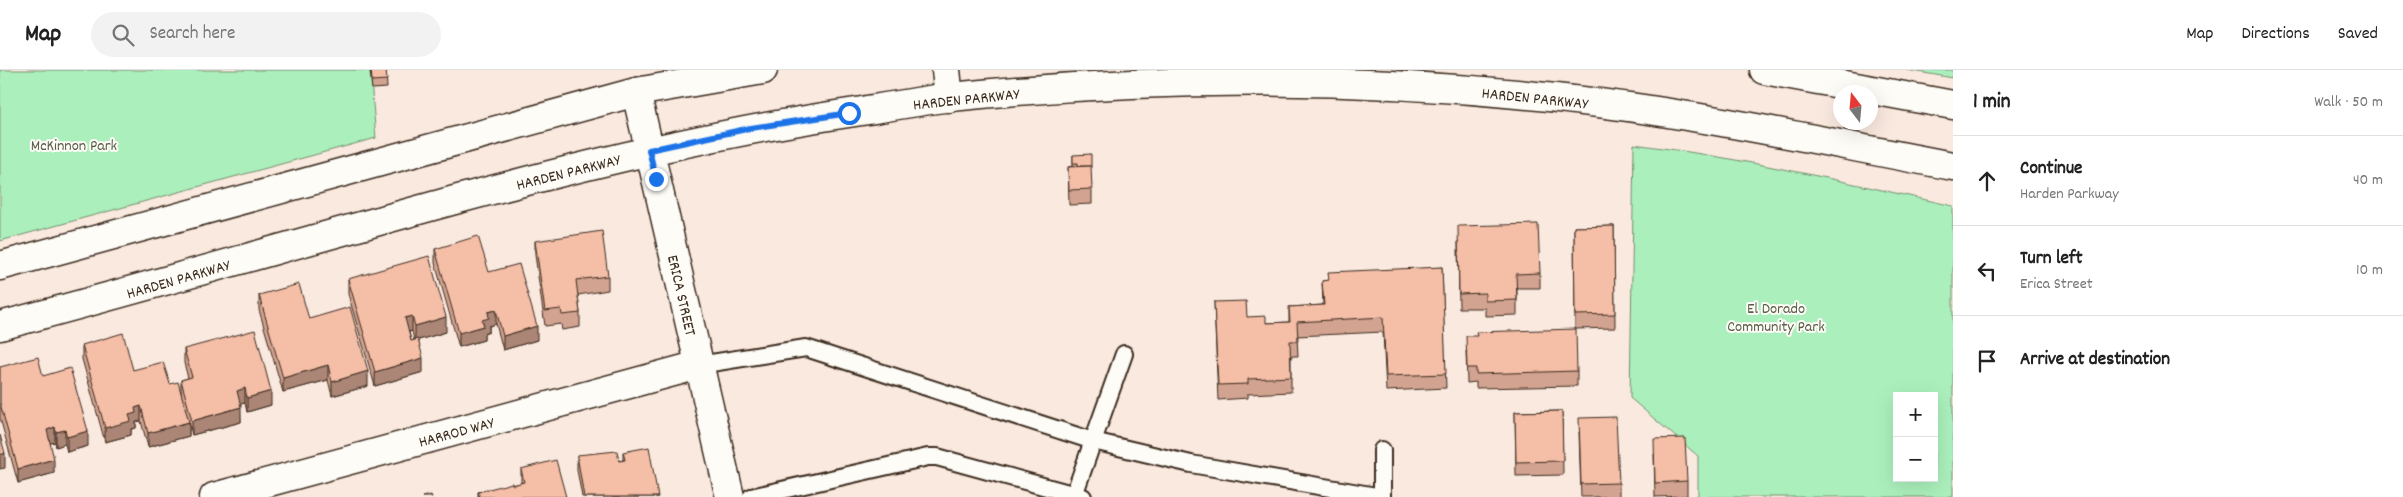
<!DOCTYPE html>
<html lang="en">
<head>
<meta charset="utf-8">
<style>
  :root { --surface:#fff; --page:#f2f2f2; --text:#222; --muted:#767676; --line:#e0e0e0 }
  body { margin:0; font-family:Dekko,sans-serif; background:var(--page); color:var(--text) }
  .controls { position:absolute; right:15px; bottom:15px; display:grid; overflow:hidden; border-radius:0px; box-shadow:0 5px 20px #0002 }
  .controls button { width:45px; height:45px; display:grid; place-items:center; padding:0; border:0; border-bottom:1px solid var(--line); background:var(--surface); color:var(--text); font:25px sans-serif }
  .compass { position:absolute; left:1833px; top:15px; width:45px; height:45px; border-radius:50%; background:var(--surface); box-shadow:0 5px 20px #0002; rotate:344deg }
  .stop { position:absolute; width:15px; height:15px; margin:-11px; border:4px solid #1a73e8; border-radius:50%; background:#fff }
  .stop.end { background:#1a73e8; border-color:#fff; box-shadow:0 1px 5px #0008 }
  .list { margin:0; padding:0; list-style:none }
  h2 { display:flex; justify-content:space-between; align-items:center; height:65px; margin:0; padding:0 20px; font-size:21px }
  h2 small { font-size:16px; font-weight:400; color:var(--muted) }
  .list li { display:grid; grid-template-columns:32px 1fr auto; gap:15px; align-items:center; box-sizing:border-box; height:90px; padding:0 20px; border-top:1px solid var(--line) }
  .list b { display:block; font-size:19px; white-space:nowrap }
  .list p { margin:0; font-size:16px; white-space:nowrap; color:var(--muted) }
  .list em { font-size:16px; font-style:normal; color:var(--muted) }
  .icon { flex:none; width:28px; height:28px; fill:none; stroke:currentColor; stroke-width:2; stroke-linecap:round; stroke-linejoin:round }
  .map { position:relative; flex:none; width:1953px; height:427px; overflow:hidden }
  header { display:flex; align-items:center; gap:30px; box-sizing:border-box; height:70px; padding:0 25px; background:var(--surface); border-bottom:1px solid var(--line) }
  header strong { font-size:24px }
  nav { display:flex; gap:28px; margin-inline-start:auto; font-size:18px }
  .search { width:350px; height:45px; background:var(--page); display:flex; align-items:center; gap:12px; box-sizing:border-box; padding:0 18px; border-radius:28px; color:var(--muted); font-size:19px }
  main { display:flex }
  aside { flex:1; background:var(--surface) }
  .map>svg:first-child { display:block }
  .green { fill:#abf0bc; stroke:#738d6d; fill-rule:evenodd }
  .lines { fill:none; stroke-linecap:round; stroke-linejoin:round }
  .lane-casing { stroke:#3b2a1e; stroke-width:20 }
  .street-casing { stroke:#3b2a1e; stroke-width:31 }
  .secondary-casing { stroke:#3b2a1e; stroke-width:31 }
  .lane { stroke:#fdfcf7; stroke-width:16 }
  .street { stroke:#fdfcf7; stroke-width:28 }
  .secondary { stroke:#fdfcf7; stroke-width:28 }
  .wall { fill:#d2a390; stroke:#3b2a1e; fill-rule:evenodd }
  .shaded-wall { fill:#ab8575; stroke:#3b2a1e }
  .building { fill:#f4bea7; stroke:#3b2a1e }
  .route { stroke:#1a73e8; stroke-width:6 }
  .labels { text-anchor:middle; stroke-width:4; stroke-linejoin:round; paint-order:stroke }
  .street-label { font-size:16px; fill:#3b2a1e; stroke:#fdfcf7 }
  .park-label { font-size:16px; fill:#575c46; stroke:#fdfcf7 }
</style>
</head>
<body>
<header>
<strong>Map</strong>
<div class="search"><svg class="icon" aria-label="search" viewBox="0 0 24 24"><circle cx="10" cy="10" r="6"/><path d="M15 15l6 6"/></svg>Search here</div>
<nav><a>Map</a><a>Directions</a><a>Saved</a></nav>
</header>
<main>
<div class="map">
<svg width="1953" height="427" viewBox="0 0 1953 427">
  <rect width="100%" height="100%" fill="#fae9df"/>
  <filter id="ink" filterUnits="userSpaceOnUse"><feTurbulence type="fractalNoise" baseFrequency=".02" numOctaves="2"/><feDisplacementMap in="SourceGraphic" scale="10" xChannelSelector="R" yChannelSelector="G"/><feConvolveMatrix kernelMatrix="1 2 1 2 8 2 1 2 1" color-interpolation-filters="sRGB"/></filter>
  <g filter="url(#ink)">
    <!-- green -->
    <g class="green">
      <polygon points="0,0 370,0 376,68 0,171"/>
      <polygon points="1907,0 1953,0 1953,8"/>
      <path d="M1634 74C1742 88 1847 112 1953 136V427H1695L1698 425V386L1630 328ZM1897 326H1934V408H1897Z"/>
    </g>
    <g class="lines">
      <defs>
        <g id="lane">
          <polyline points="699,295 806,278 1093,371 1124,284"/>
          <polyline points="1382,380 1382,425"/>
          <polyline points="1074,425 1093,371 1191,394 1382,427"/>
          <polyline points="751,427 928,387 937,387 1083,427"/>
        </g>
        <g id="street">
          <polyline points="946,0 949,28"/>
          <polyline points="636,22 730,427"/>
          <polyline points="214,427 699,295"/>
        </g>
        <g id="secondary">
          <polyline points="1764,0 1953,35"/>
          <polyline points="0,196 636,22 763,0"/>
          <path d="M0 256C155 215 308 170 462 128 596 92 725 61 862 41 892 36 921 31 951 27 1166 5 1385 6 1599 33 1718 48 1835 74 1953 96"/>
        </g>
      </defs>
      <!-- lane casing -->
      <use href="#lane" class="lane-casing"/>
      <!-- street casing -->
      <use href="#street" class="street-casing"/>
      <!-- secondary casing -->
      <use href="#secondary" class="secondary-casing"/>
      <!-- lane -->
      <use href="#lane" class="lane"/>
      <!-- street -->
      <use href="#street" class="street"/>
      <!-- secondary -->
      <use href="#secondary" class="secondary"/>
    </g>
    <!-- wall -->
    <g class="wall">
      <polygon points="370,0 386,0 387,18 372,19"/>
      <polygon points="1073,85 1092,119 1092,134 1069,135 1068,97 1073,96"/>
      <polygon points="1614,156 1615,258 1575,259 1574,157"/>
      <polygon points="535,171 608,206 608,220 578,225 580,243 580,257 562,260 561,254 545,256 535,185"/>
      <polygon points="1458,171 1540,203 1540,218 1517,218 1517,245 1485,246 1485,238 1459,238"/>
      <polygon points="435,179 489,202 537,270 503,280 496,254 489,256 489,262 484,264 484,270 459,277 435,193"/>
      <polygon points="1442,197 1446,318 1386,321 1383,262 1297,266 1298,286 1291,286 1291,322 1248,324 1248,328 1218,330 1214,232 1247,247 1266,253 1289,252 1289,237 1323,235 1322,211"/>
      <path d="M348 209 446 262 418 270 423 302 375 316 348 224ZM412 261 414 270 411 271 409 262Z"/>
      <polygon points="259,225 309,249 368,316 332,326 328,310 283,322 259,240"/>
      <polygon points="82,275 133,300 170,314 181,325 181,310 188,308 184,293 184,279 271,335 247,342 245,333 240,334 241,352 192,365 189,352 189,366 148,377 141,351 136,352 136,358 131,359 131,365 105,372 82,289"/>
      <polygon points="1466,281 1577,301 1577,316 1476,318 1476,312 1467,313"/>
      <polygon points="0,297 43,306 88,376 67,382 65,374 56,377 55,372 50,373 54,403 18,413 0,348"/>
      <polygon points="1562,341 1563,405 1516,406 1515,342"/>
      <polygon points="1579,362 1619,413 1619,427 1581,427"/>
      <polygon points="623,382 658,427 582,427 577,400 577,385 619,391 623,390"/>
      <polygon points="1654,384 1687,411 1687,426 1655,427"/>
      <polygon points="521,399 566,427 478,427 478,422 521,413"/>
    </g>
    <!-- shaded-wall -->
    <g class="shaded-wall">
      <polygon points="496,240 496,254 489,256 489,262 484,264 484,270 459,277 459,263 482,250 488,242"/>
      <polygon points="412,246 412,261 405,263 405,248"/>
      <polygon points="446,247 446,262 415,271 415,256"/>
      <polygon points="537,256 537,270 503,280 503,266"/>
      <polygon points="423,288 423,302 375,316 375,302"/>
      <polygon points="328,295 328,310 283,322 283,308"/>
      <polygon points="368,301 368,316 332,326 332,312"/>
      <polygon points="245,318 245,333 237,335 237,321"/>
      <polygon points="271,321 271,335 247,342 247,328"/>
      <polygon points="141,336 141,351 136,352 136,358 131,359 131,365 105,372 105,358 129,345 135,338"/>
      <polygon points="241,337 241,352 192,365 192,351"/>
      <polygon points="189,352 189,366 148,377 148,363"/>
      <polygon points="55,357 55,372 47,374 47,360"/>
      <polygon points="65,360 65,374 56,377 56,362"/>
      <polygon points="88,361 88,376 67,382 67,367"/>
      <polygon points="5,383 5,398 0,399 0,385"/>
      <polygon points="54,389 54,403 18,413 18,399"/>
    </g>
    <!-- building -->
    <g class="building">
      <polygon points="371,0 386,0 387,10 372,11"/>
      <polygon points="1091,84 1091,96 1078,96 1078,93 1073,93 1073,85"/>
      <polygon points="1091,96 1092,119 1069,120 1068,97"/>
      <polygon points="1538,154 1540,203 1516,204 1517,230 1485,231 1485,223 1459,224 1458,156"/>
      <polygon points="1614,156 1615,244 1575,245 1574,157"/>
      <polygon points="602,161 608,206 576,210 580,243 562,245 561,239 545,241 535,171"/>
      <polygon points="478,166 489,202 519,194 537,256 503,266 496,240 488,242 489,248 482,250 484,256 459,263 435,179"/>
      <polygon points="429,186 446,247 415,256 412,246 405,248 411,271 418,269 423,288 375,302 348,209"/>
      <polygon points="1442,197 1446,304 1386,306 1383,247 1297,252 1298,271 1290,271 1291,307 1248,309 1248,314 1218,315 1214,232 1246,231 1247,247 1266,246 1266,253 1290,252 1289,237 1324,235 1322,211 1329,210 1328,202"/>
      <polygon points="299,214 309,249 350,237 368,301 332,312 328,295 283,308 259,225"/>
      <polygon points="1576,259 1577,301 1476,304 1476,298 1467,298 1466,266 1477,266 1476,262"/>
      <polygon points="255,260 271,321 247,328 245,318 237,321 241,337 192,351 181,310 192,307 184,279"/>
      <polygon points="123,263 133,300 163,292 170,314 178,312 189,352 148,363 141,336 135,338 136,343 129,345 131,351 105,358 82,275"/>
      <polygon points="38,287 43,306 70,298 88,361 67,367 65,360 56,362 55,357 47,360 54,389 18,399 0,333 0,297"/>
      <polygon points="1562,341 1563,391 1516,392 1515,342"/>
      <polygon points="1616,347 1619,413 1581,414 1579,348"/>
      <polygon points="0,365 5,383 0,385"/>
      <polygon points="1685,368 1687,411 1655,413 1654,369"/>
      <polygon points="649,377 658,427 584,427 577,385 617,381 619,391 625,390 623,382"/>
      <polygon points="556,390 566,427 480,427 478,422 512,413 513,415 524,412 521,399"/>
      <polygon points="431,425 432,427 422,427"/>
    </g>
  </g>
  <g class="lines" filter="url(#ink)">
    <!-- route -->
    <polyline class="route" points="656,109 649,80 751,58 849,43"/>
  </g>
  <g class="labels">
    <!-- street labels -->
    <g class="street-label">
      <text transform="translate(1535 27) rotate(6)" y="6">HARDEN PARKWAY</text>
      <text transform="translate(966 28) rotate(-6)" y="6">HARDEN PARKWAY</text>
      <text transform="translate(568 101) rotate(-14)" y="6">HARDEN PARKWAY</text>
      <text transform="translate(178 208) rotate(-16)" y="6">HARDEN PARKWAY</text>
      <text transform="translate(683 225) rotate(77)" y="6">ERICA STREET</text>
      <text transform="translate(456 361) rotate(-15)" y="6">HARROD WAY</text>
    </g>
    <!-- park labels -->
    <g class="park-label">
      <text x="74" y="80">McKinnon Park</text>
      <text x="1776" y="243">El Dorado<tspan x="1776" dy="18">Community Park</tspan></text>
    </g>
  </g>
</svg>
<div class="controls">
<button>+</button>
<button>−</button>
</div>
<svg class="compass" viewBox="-18 -18 36 36"><path d="M0-13l5 13h-10z" fill="#e53935"/><path d="M0 13l5-13h-10z" fill="#767676"/></svg>
<div class="stop" style="left:849px;top:43px"></div>
<div class="stop end" style="left:656px;top:109px"></div>
</div>
<aside>
<h2>1 min<small>Walk · 50 m</small></h2>
<ul class="list">
<li><svg class="icon" aria-label="ahead" viewBox="0 0 24 24"><path d="M12 20V5M6 11l6-6 6 6"/></svg><div><b>Continue</b><p>Harden Parkway</p></div><em>40 m</em></li>
<li><svg class="icon" aria-label="left" viewBox="0 0 24 24"><path d="M17 20v-9H6M10 6l-5 5 5 5"/></svg><div><b>Turn left</b><p>Erica Street</p></div><em>10 m</em></li>
<li><svg class="icon" aria-label="arrive" viewBox="0 0 24 24"><path d="M6 21V4h12l-3 4 3 4H6"/></svg><div><b>Arrive at destination</b></div></li>
</ul>
</aside>
</main>
</body>
</html>
